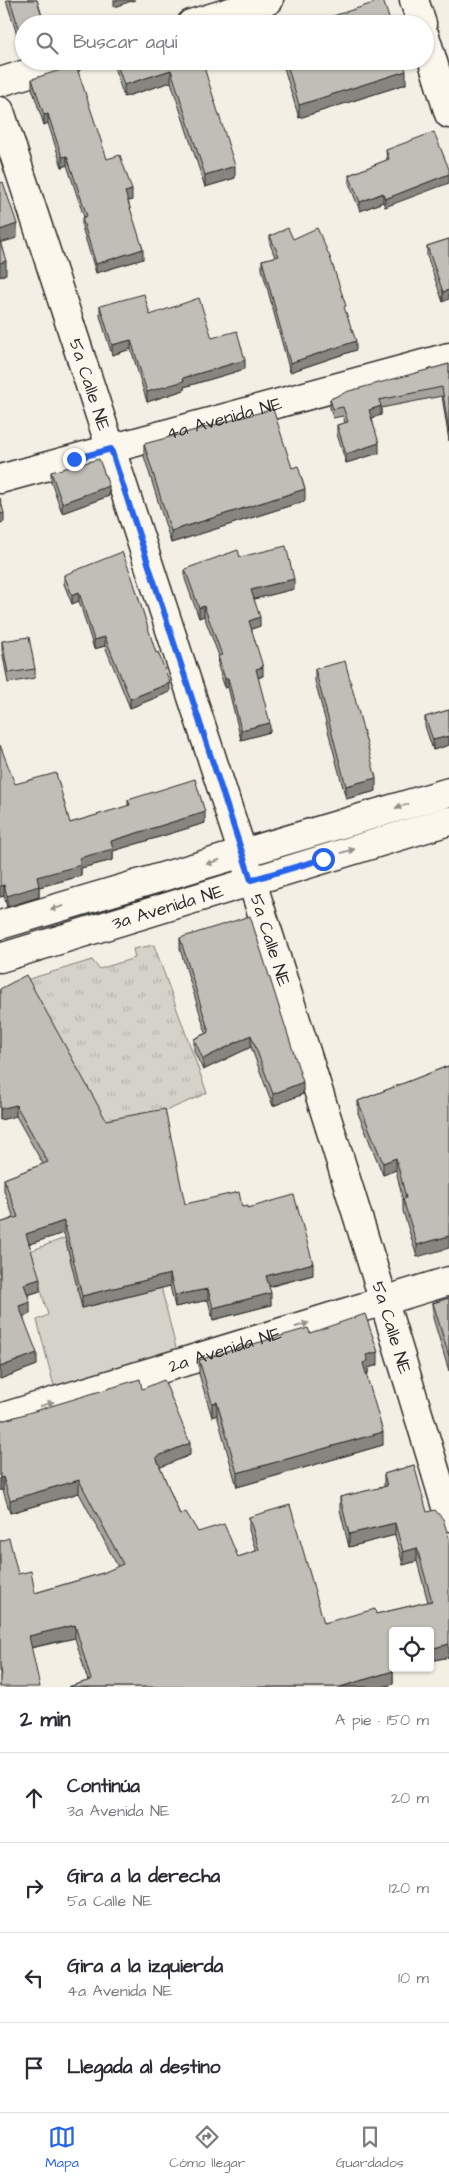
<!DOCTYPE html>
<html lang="es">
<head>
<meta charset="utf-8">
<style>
  :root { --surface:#fff; --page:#f7f7f7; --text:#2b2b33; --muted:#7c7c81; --line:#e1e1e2; --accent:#2563eb }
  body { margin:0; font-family:"Architects Daughter",sans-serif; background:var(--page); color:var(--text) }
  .controls { position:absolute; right:15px; bottom:15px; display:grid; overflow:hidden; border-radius:5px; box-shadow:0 1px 4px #0004 }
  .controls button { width:45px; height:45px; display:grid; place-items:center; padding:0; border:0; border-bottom:1px solid var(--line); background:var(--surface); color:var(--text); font:25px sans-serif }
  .stop { position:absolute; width:15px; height:15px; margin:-11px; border:4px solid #2563eb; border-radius:50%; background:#fff }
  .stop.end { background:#2563eb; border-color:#fff; box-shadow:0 1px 5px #0008 }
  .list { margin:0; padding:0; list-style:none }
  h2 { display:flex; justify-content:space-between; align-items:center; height:65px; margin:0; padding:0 20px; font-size:21px }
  h2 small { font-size:16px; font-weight:400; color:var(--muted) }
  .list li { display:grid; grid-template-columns:32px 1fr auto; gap:15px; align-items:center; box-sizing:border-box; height:90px; padding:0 20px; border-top:1px solid var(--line) }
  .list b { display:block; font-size:19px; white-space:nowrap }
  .list p { margin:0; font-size:16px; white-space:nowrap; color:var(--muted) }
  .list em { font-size:16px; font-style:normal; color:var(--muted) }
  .icon { flex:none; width:28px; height:28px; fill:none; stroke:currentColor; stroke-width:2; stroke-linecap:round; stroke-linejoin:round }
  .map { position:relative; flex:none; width:449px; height:1687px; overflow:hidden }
  .search { position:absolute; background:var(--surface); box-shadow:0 1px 4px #0004; left:15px; right:15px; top:15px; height:55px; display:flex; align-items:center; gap:12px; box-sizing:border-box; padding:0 18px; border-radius:28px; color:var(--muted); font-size:19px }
  .sheet { height:425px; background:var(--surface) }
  nav { display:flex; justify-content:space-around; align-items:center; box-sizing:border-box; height:70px; border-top:1px solid var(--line); background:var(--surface); font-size:14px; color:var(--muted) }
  nav a { display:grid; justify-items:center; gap:2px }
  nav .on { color:var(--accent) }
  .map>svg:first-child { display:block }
  .grass { fill:url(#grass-tufts); stroke:#807e7a }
  .park { fill:#d5d2c9; stroke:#807e7a }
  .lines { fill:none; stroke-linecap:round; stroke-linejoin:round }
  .minor-casing { stroke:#2b2b2b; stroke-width:31 }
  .minor { stroke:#fbf7ec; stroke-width:28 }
  .wall { fill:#a5a39d; stroke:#2b2b2b }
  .shaded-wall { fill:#86857f; stroke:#2b2b2b }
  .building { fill:#c0beb6; stroke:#2b2b2b }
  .oneway { fill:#93918c }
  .route { stroke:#2563eb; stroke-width:6 }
  .labels { text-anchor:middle; stroke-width:5; stroke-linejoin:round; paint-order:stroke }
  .street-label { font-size:18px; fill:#2b2b2b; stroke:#fbf7ec }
</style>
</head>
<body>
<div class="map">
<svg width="449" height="1687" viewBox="0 0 449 1687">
  <defs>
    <pattern id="grass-tufts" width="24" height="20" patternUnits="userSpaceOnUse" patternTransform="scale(1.25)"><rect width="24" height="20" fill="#d5d2c9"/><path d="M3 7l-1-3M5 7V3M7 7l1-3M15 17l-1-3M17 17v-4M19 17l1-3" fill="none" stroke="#b7b4ad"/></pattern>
  </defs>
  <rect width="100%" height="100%" fill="#f3efe4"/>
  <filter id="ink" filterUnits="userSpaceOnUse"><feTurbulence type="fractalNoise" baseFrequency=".02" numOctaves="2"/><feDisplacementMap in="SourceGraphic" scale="10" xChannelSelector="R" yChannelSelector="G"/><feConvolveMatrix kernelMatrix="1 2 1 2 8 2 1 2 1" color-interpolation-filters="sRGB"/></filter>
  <g filter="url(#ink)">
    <!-- grass -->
    <polygon class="grass" points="154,945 207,1093 113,1134 26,980 92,960 99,969 135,958 133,949"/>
    <!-- park -->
    <polygon class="park" points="65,1238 75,1276 154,1258 177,1352 55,1390 37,1320 48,1315 30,1251"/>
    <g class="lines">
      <defs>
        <g id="minor">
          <polyline points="414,0 422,24"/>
          <polyline points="191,24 269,0"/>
          <polyline points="425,36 449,114"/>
          <polyline points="0,82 68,61"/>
          <path id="s1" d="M0 111C153 578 309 1045 449 1517"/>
          <path id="s2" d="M0 479 449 357"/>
          <polyline points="0,925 449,792"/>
          <path id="s3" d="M0 958 449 821"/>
          <path id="s4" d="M0 1418 449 1281"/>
        </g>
      </defs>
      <!-- minor casing -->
      <use href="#minor" class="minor-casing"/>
      <!-- minor -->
      <use href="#minor" class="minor"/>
    </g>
    <!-- wall -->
    <g class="wall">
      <polygon points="6,0 37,0 44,24 24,24 24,40 19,41"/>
      <polygon points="112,61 202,61 235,178 205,187 171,82 124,97"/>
      <polygon points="282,61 403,61 406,84 299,118"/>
      <polygon points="32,79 107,159 132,200 128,201 143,259 96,273 82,227 82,218 84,217 67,165 62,167 48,123 44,125 32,88"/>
      <polygon points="386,150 449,169 385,207 383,202 360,211 349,183 349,175 387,160"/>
      <polygon points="270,236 293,239 346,313 356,350 290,372 262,269 262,260 275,257 270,244"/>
      <polygon points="449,239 443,302 427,256 427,246"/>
      <polygon points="100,306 150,315 212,338 245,369 184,387 184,390 147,402 131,349 112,355 100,316"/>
      <polygon points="449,364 449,441 442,396 381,408 381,415 372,418 379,453 346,463 337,434 337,425 345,423 343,416 333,418 330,408 330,399"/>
      <polygon points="144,444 292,468 305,501 171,543 144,456"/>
      <polygon points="51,472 109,496 62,513 51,481"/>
      <polygon points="240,557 294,589 254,599 260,626 251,629 263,676 258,678 270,732 241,740 228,687 225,688 218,666 219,656 204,616 199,618 185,579 185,569"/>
      <polygon points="64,575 156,653 170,692 130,708 105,646 94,649 79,601 72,604 64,584"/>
      <polygon points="2,641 35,669 35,678 8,683 2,650"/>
      <polygon points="315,669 376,791 346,799 315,681"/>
      <polygon points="449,710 449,745 433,750 425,726 425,717"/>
      <polygon points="15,784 70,823 128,806 128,800 205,823 113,851 113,860 81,868 81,876 39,887 39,897 7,907 4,896 0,897"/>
      <polygon points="180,938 303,1094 273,1106 251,1047 203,1070 194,1051 194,1039 206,1033 180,949"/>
      <polygon points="0,989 106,1120 185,1204 248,1208 313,1275 269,1287 271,1305 213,1320 208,1300 175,1307 170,1286 82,1308 64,1233 29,1244 40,1291 28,1295 30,1314 23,1316 37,1365 0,1379 0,1223 14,1218 4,1191 4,1179 43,1164 16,1116 0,1120"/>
      <polygon points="448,1066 417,1257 403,1211 403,1201 396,1170 383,1175 358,1113 358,1101"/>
      <polygon points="449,1298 449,1371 433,1318 433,1303"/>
      <polygon points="310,1333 378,1365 368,1368 368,1374 366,1375 383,1445 237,1487 217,1415 212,1417 199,1374 199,1360"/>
      <polygon points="142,1389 190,1455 160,1467 180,1515 198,1532 238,1557 256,1551 249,1530 249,1517 324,1623 376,1614 428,1602 417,1561 403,1565 395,1535 349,1547 340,1510 340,1497 384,1487 384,1474 414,1465 449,1657 430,1661 430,1631 393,1668 401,1668 393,1670 393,1684 383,1687 68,1687 88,1681 75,1638 31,1648 0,1687 0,1541 18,1574 35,1593 103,1573 118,1567 79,1493 10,1513 3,1490 0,1490 0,1420 5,1420"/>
    </g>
    <!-- shaded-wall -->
    <g class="shaded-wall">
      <polygon points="114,0 135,0 114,7"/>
      <polygon points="24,28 24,40 19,41 19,29"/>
      <polygon points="171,70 171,82 124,97 124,85"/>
      <polygon points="406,71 406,84 299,118 299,105"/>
      <polygon points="48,114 48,123 44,125 44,115"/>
      <polygon points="67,156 67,165 62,167 62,157"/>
      <polygon points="235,166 235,178 205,187 205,175"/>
      <polygon points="449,174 449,183 385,207 385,199"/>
      <polygon points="132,190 132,200 125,202 125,192"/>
      <polygon points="383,193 383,202 360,211 360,202"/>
      <polygon points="17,224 17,238 0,243 0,230"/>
      <polygon points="143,249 143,259 96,273 96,264"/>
      <polygon points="6,261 6,274 0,277 0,263"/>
      <polygon points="449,290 449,299 443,302 443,292"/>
      <polygon points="131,340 131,349 112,355 112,345"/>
      <polygon points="356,341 356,350 290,372 290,363"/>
      <polygon points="245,360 245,369 184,387 184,390 147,402 147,392 183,378"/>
      <polygon points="381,406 381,415 369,419 369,410"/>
      <polygon points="379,443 379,453 346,463 346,454"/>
      <polygon points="109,486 109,496 62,513 62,503"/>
      <polygon points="305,489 305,501 171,543 171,531"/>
      <polygon points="4,513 4,522 0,523 0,514"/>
      <polygon points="294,579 294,589 251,600 251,590"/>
      <polygon points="79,592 79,601 72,604 72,595"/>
      <polygon points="204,606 204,616 199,618 199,608"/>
      <polygon points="260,617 260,626 249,630 249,621"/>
      <polygon points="105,637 105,646 94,649 94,640"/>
      <polygon points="263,667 263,676 256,678 256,669"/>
      <polygon points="228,678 228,687 225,688 225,679"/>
      <polygon points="170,683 170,692 130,708 130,699"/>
      <polygon points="270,723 270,732 241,740 241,730"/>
      <polygon points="449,736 449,745 433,750 433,740"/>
      <polygon points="376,778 376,791 346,799 346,786"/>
      <polygon points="205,812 205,823 113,851 113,860 81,868 81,876 39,887 39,897 7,907 7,896 37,877 79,858 111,841"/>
      <polygon points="4,885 4,896 0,897 0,886"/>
      <polygon points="251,1035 251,1047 203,1070 203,1059"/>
      <polygon points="303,1082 303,1094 273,1106 273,1094"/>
      <polygon points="16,1105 16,1116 0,1120 0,1109"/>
      <polygon points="396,1158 396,1170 383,1175 383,1163"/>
      <polygon points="64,1221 64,1233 26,1245 26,1234"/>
      <polygon points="449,1236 449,1248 417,1257 417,1245"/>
      <polygon points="313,1263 313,1275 266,1287 266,1276"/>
      <polygon points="170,1274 170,1286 82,1308 82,1296"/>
      <polygon points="40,1279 40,1291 24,1296 24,1284"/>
      <polygon points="208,1289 208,1300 175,1307 175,1295"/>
      <polygon points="271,1293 271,1305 213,1320 213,1308"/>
      <polygon points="30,1302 30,1314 19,1318 19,1306"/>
      <polygon points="378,1352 378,1365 368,1368 368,1374 363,1376 363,1363 366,1355"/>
      <polygon points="37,1353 37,1365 0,1379 0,1367"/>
      <polygon points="217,1402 217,1415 212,1417 212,1403"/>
      <polygon points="383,1432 383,1445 237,1487 237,1473"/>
      <polygon points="190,1443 190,1455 156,1469 156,1457"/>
      <polygon points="3,1477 3,1490 0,1490 0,1478"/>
      <polygon points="79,1480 79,1493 10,1513 10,1500"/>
      <polygon points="395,1523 395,1535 349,1547 349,1534"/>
      <polygon points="417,1548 417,1561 403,1565 403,1552"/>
      <polygon points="75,1625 75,1638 29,1648 29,1636"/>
      <polygon points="449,1644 449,1657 430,1661 430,1649"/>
      <polygon points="393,1658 393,1668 401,1668 389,1671 389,1659"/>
      <polygon points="393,1671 393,1684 383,1687 340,1687"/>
    </g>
    <!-- building -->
    <g class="building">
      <polygon points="10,0 37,0 44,22 37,24 24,24 24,28 19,29"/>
      <polygon points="383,0 391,24 308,24"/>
      <polygon points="116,61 202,61 235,166 205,175 171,70 124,85"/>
      <polygon points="286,61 403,61 406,71 299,105"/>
      <polygon points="76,65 107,159 120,155 132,190 125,192 143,249 96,264 82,218 87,216 67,156 62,157 48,114 44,115 32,79"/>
      <polygon points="434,132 449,169 449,174 385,199 383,193 360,202 349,175 389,159 386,150"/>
      <polygon points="3,182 17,224 0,230 0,183"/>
      <polygon points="288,228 293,239 317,228 330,257 346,306 344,307 356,341 290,363 262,260 279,256 270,236"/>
      <polygon points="449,239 449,290 443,292 427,246"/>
      <polygon points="0,241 6,261 0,263"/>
      <polygon points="144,294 150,315 199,298 212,338 237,331 245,360 183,378 184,381 147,392 131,340 112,345 100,306"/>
      <polygon points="449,364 449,432 442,387 379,400 381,406 369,410 379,443 346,454 337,425 348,422 343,407 333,409 330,399 349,391"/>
      <polygon points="273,409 292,468 298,466 305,489 171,531 144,444"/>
      <polygon points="99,459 109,486 62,503 51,472"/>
      <polygon points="0,498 4,513 0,514"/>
      <polygon points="286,546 294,579 251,590 260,617 249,621 263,667 256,669 270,723 241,730 228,678 225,679 218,656 222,655 204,606 199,608 185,569 238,550 240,557"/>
      <polygon points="122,552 132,577 156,653 158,652 170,683 130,699 105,637 94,640 79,592 72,595 64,575"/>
      <polygon points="29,637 35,669 8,673 2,641"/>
      <polygon points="345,661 376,778 346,786 315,669"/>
      <polygon points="449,710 449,736 433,740 425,717"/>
      <polygon points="0,745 15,784 56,773 70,823 130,805 128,800 195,779 205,812 111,841 113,849 79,858 81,865 37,877 39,886 7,896 4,885 0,886"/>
      <polygon points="250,916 303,1082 273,1094 251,1035 203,1059 194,1039 209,1032 180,938"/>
      <polygon points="26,975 106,1120 165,1109 185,1204 239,1192 242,1207 248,1206 248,1208 294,1195 313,1263 266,1276 271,1293 213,1308 208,1289 175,1295 170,1274 82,1296 64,1221 26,1234 40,1279 24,1284 30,1302 19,1306 37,1353 0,1367 0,1223 18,1217 4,1179 48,1162 16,1105 0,1109 0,989"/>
      <polygon points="448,1066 449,1069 449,1236 417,1245 403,1199 406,1198 396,1158 383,1163 358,1101"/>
      <polygon points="449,1298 449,1356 433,1303"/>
      <polygon points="365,1314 378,1352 366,1355 368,1361 363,1363 383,1432 237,1473 217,1402 212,1403 199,1360 308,1328 310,1333"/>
      <polygon points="140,1379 142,1389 164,1380 190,1443 156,1457 180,1515 186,1512 198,1532 224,1524 238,1557 259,1550 249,1517 290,1505 324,1623 375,1609 376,1614 432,1601 417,1548 403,1552 395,1523 349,1534 340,1497 387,1486 384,1474 414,1465 427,1512 435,1510 443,1519 449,1538 449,1644 430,1649 430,1631 393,1631 393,1658 389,1659 393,1671 340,1687 68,1687 91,1680 75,1625 29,1636 40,1687 0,1687 0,1676 2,1675 0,1665 0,1541 9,1538 18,1574 31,1571 35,1593 103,1573 123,1564 79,1480 10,1500 3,1477 0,1478 0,1420 5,1420"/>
    </g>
    <!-- one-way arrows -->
    <defs><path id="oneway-solid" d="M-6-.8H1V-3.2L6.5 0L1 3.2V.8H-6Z" transform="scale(1.25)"/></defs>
    <g class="oneway">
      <use href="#oneway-solid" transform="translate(402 806) rotate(163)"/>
      <use href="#oneway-solid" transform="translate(348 851) rotate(-16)"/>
      <use href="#oneway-solid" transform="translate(213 862) rotate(163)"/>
      <use href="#oneway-solid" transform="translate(57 908) rotate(163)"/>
      <use href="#oneway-solid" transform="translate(302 1325) rotate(-17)"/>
      <use href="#oneway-solid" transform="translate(47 1404) rotate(-17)"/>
    </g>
  </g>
  <g class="lines" filter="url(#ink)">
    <!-- route -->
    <polyline class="route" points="74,459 111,449 251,880 323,859"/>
  </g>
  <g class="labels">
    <!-- street labels -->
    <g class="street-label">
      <text dy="6" stroke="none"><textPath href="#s1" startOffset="288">5a Calle NE</textPath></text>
      <text dy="6" stroke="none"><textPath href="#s2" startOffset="232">4a Avenida NE</textPath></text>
      <text dy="6" stroke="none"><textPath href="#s3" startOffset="175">3a Avenida NE</textPath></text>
      <text dy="6" stroke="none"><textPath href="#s1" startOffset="872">5a Calle NE</textPath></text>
      <text dy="6" stroke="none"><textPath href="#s1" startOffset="1278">5a Calle NE</textPath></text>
      <text dy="6" stroke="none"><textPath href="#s4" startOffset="235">2a Avenida NE</textPath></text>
    </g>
  </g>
</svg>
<div class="controls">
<button><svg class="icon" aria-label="locate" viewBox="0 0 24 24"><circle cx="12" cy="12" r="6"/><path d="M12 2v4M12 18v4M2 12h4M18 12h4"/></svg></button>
</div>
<div class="stop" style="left:323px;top:859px"></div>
<div class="stop end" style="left:74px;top:459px"></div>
<div class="search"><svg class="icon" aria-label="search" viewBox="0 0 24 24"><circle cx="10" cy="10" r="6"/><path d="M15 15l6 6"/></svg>Buscar aquí</div>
</div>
<section class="sheet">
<h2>2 min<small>A pie · 150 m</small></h2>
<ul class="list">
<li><svg class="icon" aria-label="ahead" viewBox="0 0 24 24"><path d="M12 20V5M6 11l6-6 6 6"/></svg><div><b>Continúa</b><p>3a Avenida NE</p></div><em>20 m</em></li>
<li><svg class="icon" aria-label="right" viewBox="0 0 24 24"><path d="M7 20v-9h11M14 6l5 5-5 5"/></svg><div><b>Gira a la derecha</b><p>5a Calle NE</p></div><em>120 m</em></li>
<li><svg class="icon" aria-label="left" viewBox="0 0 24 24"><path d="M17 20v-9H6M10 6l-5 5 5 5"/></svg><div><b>Gira a la izquierda</b><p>4a Avenida NE</p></div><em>10 m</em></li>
<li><svg class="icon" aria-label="arrive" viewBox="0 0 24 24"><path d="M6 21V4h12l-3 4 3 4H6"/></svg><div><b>Llegada al destino</b></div></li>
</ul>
</section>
<nav>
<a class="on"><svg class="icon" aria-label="map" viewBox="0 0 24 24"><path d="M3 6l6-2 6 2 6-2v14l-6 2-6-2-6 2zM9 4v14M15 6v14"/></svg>Mapa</a>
<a><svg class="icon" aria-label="directions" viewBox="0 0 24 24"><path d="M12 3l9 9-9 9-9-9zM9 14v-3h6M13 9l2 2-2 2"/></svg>Cómo llegar</a>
<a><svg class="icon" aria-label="saved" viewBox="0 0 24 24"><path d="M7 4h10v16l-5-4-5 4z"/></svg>Guardados</a>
</nav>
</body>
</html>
